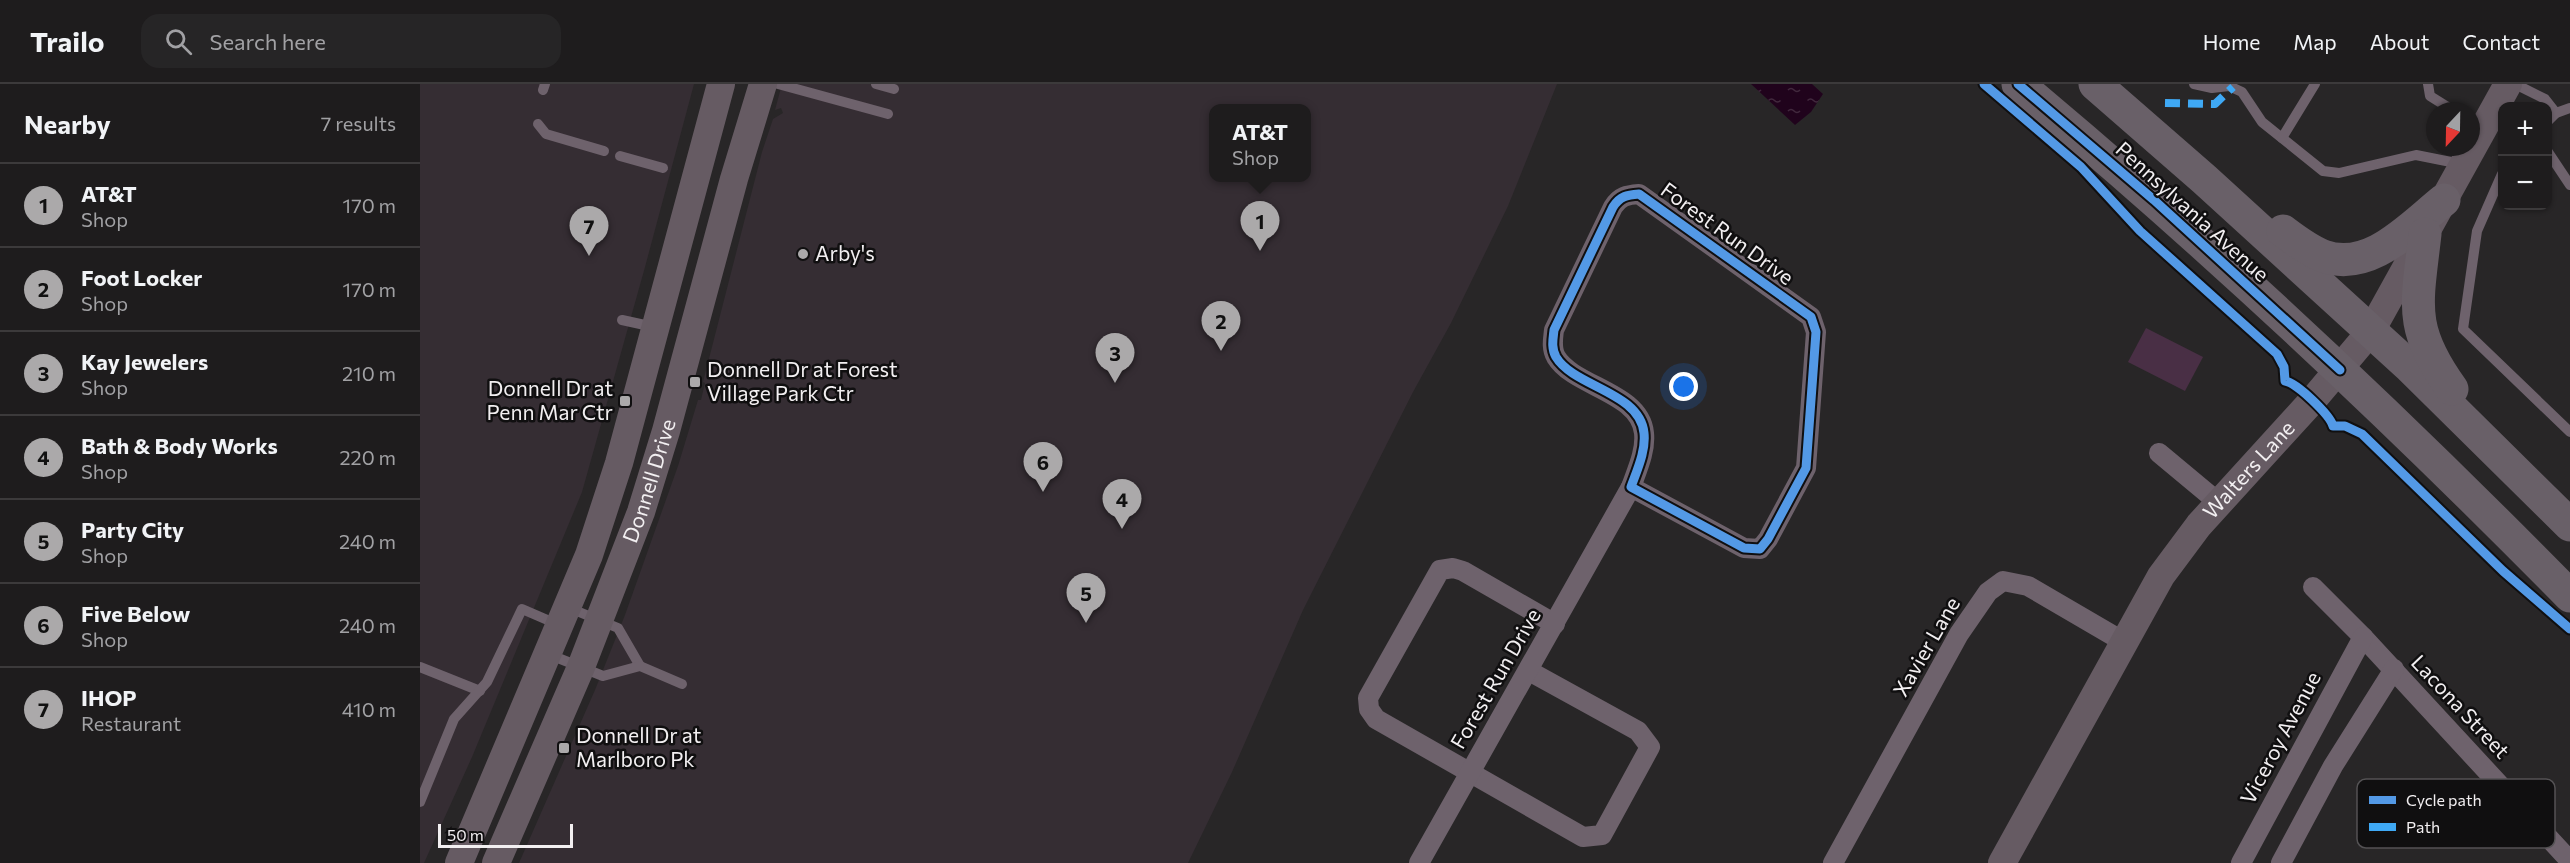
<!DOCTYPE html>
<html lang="en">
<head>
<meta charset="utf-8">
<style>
  :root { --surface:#1e1c1d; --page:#262526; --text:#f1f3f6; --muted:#a1a1a4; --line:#3c3a3b; --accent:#aba9aa }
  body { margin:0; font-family:Commissioner,sans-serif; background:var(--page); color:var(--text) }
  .controls { position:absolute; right:18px; top:18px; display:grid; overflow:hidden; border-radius:12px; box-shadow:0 2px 4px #0004 }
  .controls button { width:54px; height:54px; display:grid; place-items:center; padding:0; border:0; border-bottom:2px solid var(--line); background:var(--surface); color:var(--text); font:30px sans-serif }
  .compass { position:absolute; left:2006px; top:18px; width:54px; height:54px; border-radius:50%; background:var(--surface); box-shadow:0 2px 4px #0004; rotate:202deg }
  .scale { position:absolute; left:18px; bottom:15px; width:135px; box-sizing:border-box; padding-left:6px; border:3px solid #f2eff1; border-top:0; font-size:16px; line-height:21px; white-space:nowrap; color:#f2eff1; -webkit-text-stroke:4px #100f10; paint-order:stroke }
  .you { position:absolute; left:1264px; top:303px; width:21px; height:21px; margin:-15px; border:4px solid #fff; border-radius:50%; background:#1a73e8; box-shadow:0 0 0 9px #1a73e833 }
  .badge { display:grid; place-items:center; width:39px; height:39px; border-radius:50%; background:var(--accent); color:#111; font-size:20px; font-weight:700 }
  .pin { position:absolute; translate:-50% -50px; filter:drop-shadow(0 2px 3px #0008) }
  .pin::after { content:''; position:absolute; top:32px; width:21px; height:18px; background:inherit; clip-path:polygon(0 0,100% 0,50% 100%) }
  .popup { position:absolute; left:789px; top:20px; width:102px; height:78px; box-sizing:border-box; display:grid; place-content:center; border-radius:12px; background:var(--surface); filter:drop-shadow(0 2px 4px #0005); font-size:20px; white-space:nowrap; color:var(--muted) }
  .popup b { font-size:22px; color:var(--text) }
  .popup::after { content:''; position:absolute; left:50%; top:100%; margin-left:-12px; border:12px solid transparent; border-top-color:var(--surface) }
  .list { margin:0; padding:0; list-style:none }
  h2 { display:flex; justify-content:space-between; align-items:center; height:78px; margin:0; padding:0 24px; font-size:26px }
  h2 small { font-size:20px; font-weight:400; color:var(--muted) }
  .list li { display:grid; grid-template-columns:39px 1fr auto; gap:18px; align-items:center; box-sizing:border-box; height:84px; padding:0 24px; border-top:2px solid var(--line) }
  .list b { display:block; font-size:22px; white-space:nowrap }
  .list p { margin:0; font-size:20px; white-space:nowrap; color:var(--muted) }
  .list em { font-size:20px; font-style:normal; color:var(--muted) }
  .icon { flex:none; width:33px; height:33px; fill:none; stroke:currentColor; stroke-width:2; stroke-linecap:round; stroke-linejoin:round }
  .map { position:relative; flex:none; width:2150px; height:779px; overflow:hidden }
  header { display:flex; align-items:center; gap:36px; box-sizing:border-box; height:84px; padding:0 30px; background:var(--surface); border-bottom:2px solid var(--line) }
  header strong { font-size:28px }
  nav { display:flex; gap:33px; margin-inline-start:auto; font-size:21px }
  .search { width:420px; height:54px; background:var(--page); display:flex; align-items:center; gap:15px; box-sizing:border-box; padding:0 21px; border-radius:18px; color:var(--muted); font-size:22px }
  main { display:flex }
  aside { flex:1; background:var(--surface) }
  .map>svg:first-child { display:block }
  .built { fill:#352d33; fill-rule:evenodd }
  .pitch { fill:#492f45 }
  .water { fill:url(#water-ripples) }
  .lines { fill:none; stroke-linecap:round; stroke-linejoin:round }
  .lane { stroke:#6e626c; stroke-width:10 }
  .street { stroke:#6e626c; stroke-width:20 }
  .secondary { stroke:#665b63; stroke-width:28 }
  .highway { stroke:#696068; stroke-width:33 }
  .quiet { stroke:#3fa9f5; stroke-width:8; stroke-dasharray:15 8; stroke-linecap:butt }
  .cycleway-casing { stroke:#100f10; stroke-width:13 }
  .cycleway { stroke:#5399e6; stroke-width:9 }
  .poi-dot { fill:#aba9aa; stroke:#100f10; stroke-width:2 }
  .labels { text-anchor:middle; stroke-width:5; stroke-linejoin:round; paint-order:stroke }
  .street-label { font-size:21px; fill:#f2eff1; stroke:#100f10 }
  .poi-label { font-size:21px; fill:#f2eff1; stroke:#100f10; text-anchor:start }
  .key { fill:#100f10; stroke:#545254; stroke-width:1.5 }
  .key-label { font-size:16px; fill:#f2eff1 }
</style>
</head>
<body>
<header>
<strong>Trailo</strong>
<div class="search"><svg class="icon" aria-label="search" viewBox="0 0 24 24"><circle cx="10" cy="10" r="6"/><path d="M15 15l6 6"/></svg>Search here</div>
<nav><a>Home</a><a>Map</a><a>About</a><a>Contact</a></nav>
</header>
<main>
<aside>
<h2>Nearby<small>7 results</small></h2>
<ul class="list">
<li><span class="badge">1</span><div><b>AT&amp;T</b><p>Shop</p></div><em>170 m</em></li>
<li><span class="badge">2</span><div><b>Foot Locker</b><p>Shop</p></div><em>170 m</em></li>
<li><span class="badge">3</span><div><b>Kay Jewelers</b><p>Shop</p></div><em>210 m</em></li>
<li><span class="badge">4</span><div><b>Bath &amp; Body Works</b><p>Shop</p></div><em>220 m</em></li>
<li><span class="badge">5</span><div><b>Party City</b><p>Shop</p></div><em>240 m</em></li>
<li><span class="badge">6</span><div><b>Five Below</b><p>Shop</p></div><em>240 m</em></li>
<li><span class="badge">7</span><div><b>IHOP</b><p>Restaurant</p></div><em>410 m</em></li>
</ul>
</aside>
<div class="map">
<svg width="2150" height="779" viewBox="0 0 2150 779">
  <defs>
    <pattern id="water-ripples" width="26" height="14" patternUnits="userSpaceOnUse" patternTransform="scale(1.5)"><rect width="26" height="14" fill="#20031c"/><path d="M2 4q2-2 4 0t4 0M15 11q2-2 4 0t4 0" fill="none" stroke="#41283d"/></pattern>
  </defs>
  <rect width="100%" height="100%" fill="#282627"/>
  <!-- built -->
  <g class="built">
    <polygon points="0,0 274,0 225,183 162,408 52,673 4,779 0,779"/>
    <path d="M362 0H1137L1088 122 1031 239 993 308 883 526 812 688 768 779H99L175 606 205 531 258 382 278 316H281L285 299 283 298 342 68 353 35 363 29 361 24 355 26ZM794 24H886V94H794Z"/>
  </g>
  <!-- pitch -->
  <polygon class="pitch" points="1726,244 1783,273 1765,307 1708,278"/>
  <!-- water -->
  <polygon class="water" points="1331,0 1392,0 1403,10 1391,28 1375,41"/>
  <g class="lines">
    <!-- lane -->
    <g class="lane">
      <polyline points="358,0 468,30"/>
      <polyline points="456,0 474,5"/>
      <polyline points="1774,0 1792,4 1809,2 1822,8 1842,38 1903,87 1919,89 1996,71 2041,80"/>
      <polyline points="2008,0 2010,12 2034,27"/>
      <polyline points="2095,0 2125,15 2136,29"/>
      <polyline points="123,6 125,0"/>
      <polyline points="2128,37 2136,29 2150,24"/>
      <polyline points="118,40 126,50 184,67"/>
      <polyline points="1862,54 1895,0"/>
      <polyline points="2128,68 2150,101"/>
      <polyline points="200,72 243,84"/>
      <polyline points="2082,90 2057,147 2043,245 2150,348"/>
      <polyline points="202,236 234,243"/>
      <polyline points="147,523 198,544 220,582"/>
      <polyline points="128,570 183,592 220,582 262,600"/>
      <polyline points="0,583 60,607"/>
      <polyline points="0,718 34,635 67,598 102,525 139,541"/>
    </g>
    <!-- street -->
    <g class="street">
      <path d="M1219 110 1391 233 1396 248 1386 384 1348 455 1340 465 1324 464 1211 403C1217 386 1226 367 1224 349 1220 308 1154 303 1136 273 1131 264 1133 255 1134 246L1193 123C1200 112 1207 111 1219 110Z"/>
      <polyline points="1739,369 1799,419"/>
      <polyline points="1893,503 1943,553 2150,777"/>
      <polyline points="1109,587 1218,647 1230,663 1182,751 1163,753 956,635 949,625 948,614 1020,486 1033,484 1043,487 1135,540"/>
      <polyline points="999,779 1211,403"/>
      <polyline points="1413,779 1539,550 1568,508 1583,497 1608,502 1704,558"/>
      <polyline points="1821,779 1943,553"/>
      <polyline points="1861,779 1913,682 1974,585"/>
    </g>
    <!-- secondary -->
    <g class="secondary">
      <polyline points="39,779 169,471 199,379 301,0"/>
      <path id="s1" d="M76 779 161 583 221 428 246 347 314 95 343 0"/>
      <path id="s2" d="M1582 779 1741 492 1779 441 1892 317 1951 247 2088 0"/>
    </g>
    <!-- highway -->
    <g class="highway">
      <path d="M1598 0C1791 161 1974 333 2150 512"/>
      <polyline points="1675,0 1784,95 1989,282 2150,441"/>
      <path d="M1863 147C1875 156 1888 166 1903 172 1950 189 1990 143 2024 116"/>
      <path d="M2005 150C1997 221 1988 244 2032 305"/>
    </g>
    <!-- quiet -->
    <polyline class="quiet" points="1745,19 1795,20 1813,3"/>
    <defs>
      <g id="cycleway">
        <path d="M1564 0 1661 83 1720 147 1857 270 1864 283 1865 297C1877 299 1910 331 1913 342H1925L1942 350 2083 487 2150 545"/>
        <polyline points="1598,0 1734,116 1920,286"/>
        <path d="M1219 110 1391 233 1396 248 1386 384 1348 455 1340 465 1324 464 1211 403C1217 386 1226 367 1224 349 1220 308 1154 303 1136 273 1131 264 1133 255 1134 246L1193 123C1200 112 1207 111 1219 110Z"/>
      </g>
    </defs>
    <!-- cycleway casing -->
    <use href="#cycleway" class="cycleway-casing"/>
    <!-- cycleway -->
    <use href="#cycleway" class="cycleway"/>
  </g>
  <!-- markers -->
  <g class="poi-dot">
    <circle cx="383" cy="170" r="6"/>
    <rect x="269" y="292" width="12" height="12" rx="3"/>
    <rect x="199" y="311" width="12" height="12" rx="3"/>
    <rect x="138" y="658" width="12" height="12" rx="3"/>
  </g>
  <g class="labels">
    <!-- street labels -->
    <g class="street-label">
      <text transform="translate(1772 128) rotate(42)" y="7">Pennsylvania Avenue</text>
      <text transform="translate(1307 150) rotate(36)" y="7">Forest Run Drive</text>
      <text dy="7" stroke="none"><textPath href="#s2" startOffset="466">Walters Lane</textPath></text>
      <text dy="7" stroke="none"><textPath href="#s1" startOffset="412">Donnell Drive</textPath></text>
      <text transform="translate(1507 563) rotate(-60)" y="7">Xavier Lane</text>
      <text transform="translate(1076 595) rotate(-60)" y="7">Forest Run Drive</text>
      <text transform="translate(2040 623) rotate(47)" y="7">Lacona Street</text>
      <text transform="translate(1861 654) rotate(-62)" y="7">Viceroy Avenue</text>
    </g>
    <!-- poi labels -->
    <g class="poi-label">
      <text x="395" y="177">Arby's</text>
      <text x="287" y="293">Donnell Dr at Forest<tspan x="287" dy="24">Village Park Ctr</tspan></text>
      <text x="193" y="312" text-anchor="end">Donnell Dr at<tspan x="193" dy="24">Penn Mar Ctr</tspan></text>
      <text x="156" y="659">Donnell Dr at<tspan x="156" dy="24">Marlboro Pk</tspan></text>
    </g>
  </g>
  <!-- legend -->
  <rect x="1937" y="695" width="198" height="69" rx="9" class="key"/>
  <rect x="1949" y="712" width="27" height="8" fill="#5399e6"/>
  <rect x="1949" y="739" width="27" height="8" fill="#3fa9f5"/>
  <g class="key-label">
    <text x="1986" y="722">Cycle path</text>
    <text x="1986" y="749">Path</text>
  </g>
</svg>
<div class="controls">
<button>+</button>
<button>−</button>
</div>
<svg class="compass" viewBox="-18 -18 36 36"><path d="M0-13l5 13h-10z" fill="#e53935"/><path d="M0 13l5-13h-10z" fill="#a1a1a4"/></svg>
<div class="scale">50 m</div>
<div class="you"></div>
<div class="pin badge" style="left:840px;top:167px">1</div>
<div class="popup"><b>AT&amp;T</b>Shop</div>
<div class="pin badge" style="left:801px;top:267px">2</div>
<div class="pin badge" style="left:695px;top:299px">3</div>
<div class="pin badge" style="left:702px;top:445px">4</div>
<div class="pin badge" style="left:666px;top:539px">5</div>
<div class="pin badge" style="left:623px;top:408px">6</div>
<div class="pin badge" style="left:169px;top:172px">7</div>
</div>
</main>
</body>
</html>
